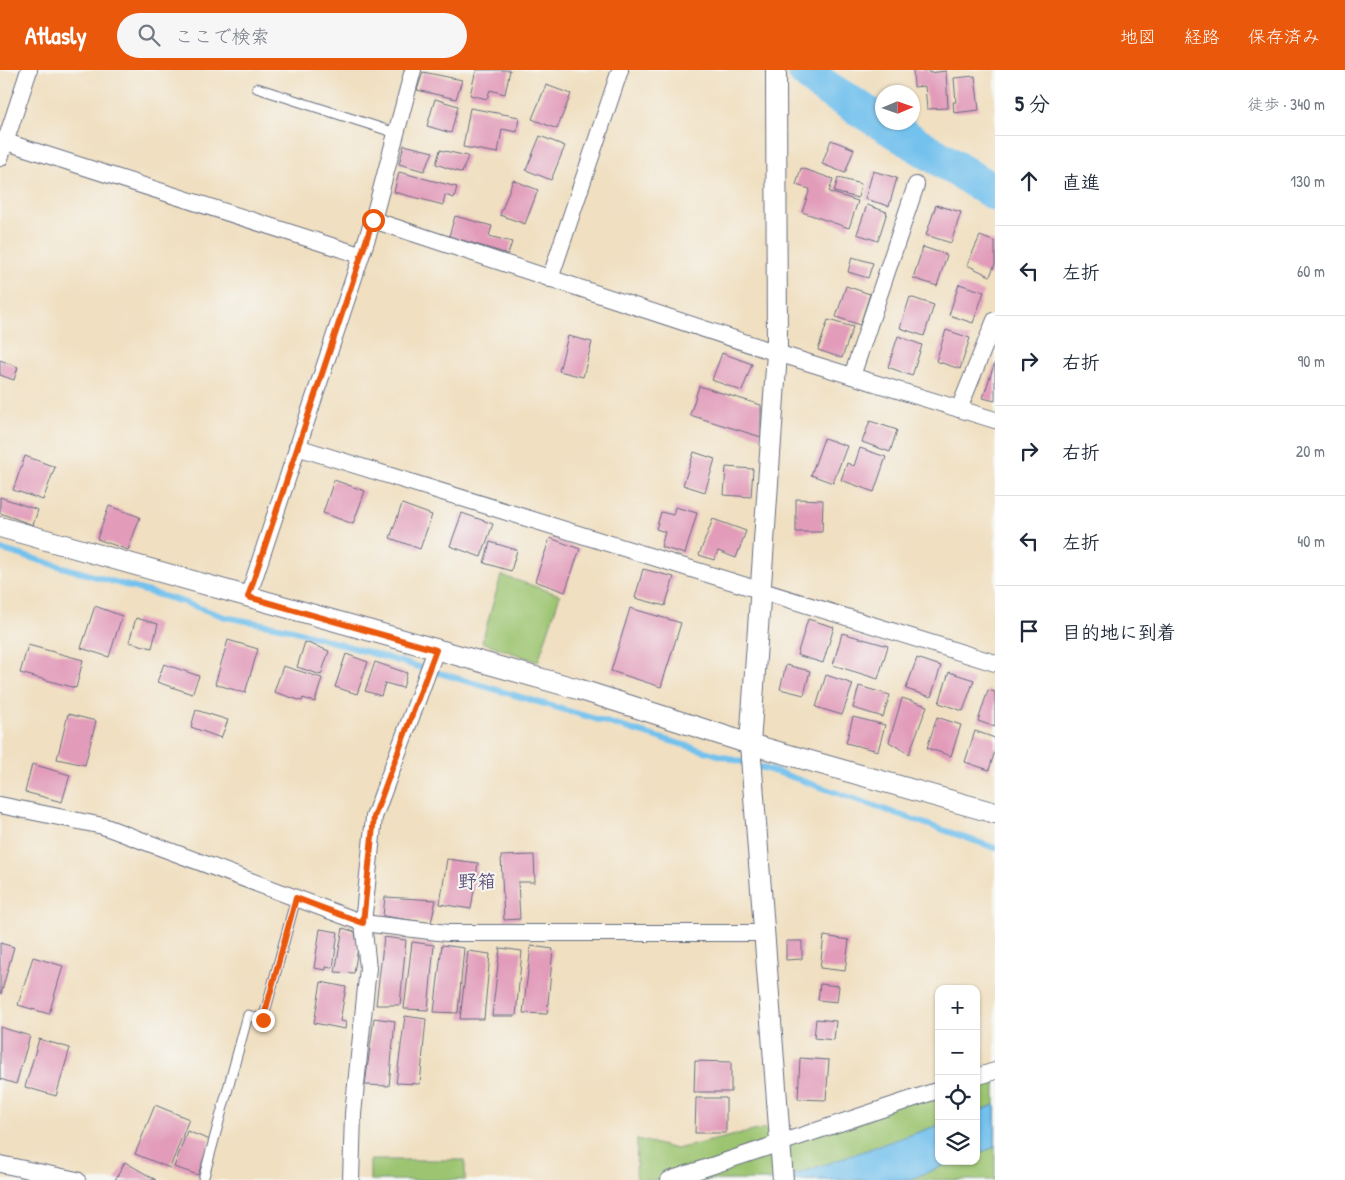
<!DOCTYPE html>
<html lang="ja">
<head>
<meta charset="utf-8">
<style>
  :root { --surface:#fff; --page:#f6f6f7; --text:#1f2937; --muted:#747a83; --line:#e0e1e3; --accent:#ea580c }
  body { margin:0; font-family:"Patrick Hand","Klee One",sans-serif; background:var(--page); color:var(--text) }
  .controls { position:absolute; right:15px; bottom:15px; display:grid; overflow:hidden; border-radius:10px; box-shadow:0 1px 4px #0004 }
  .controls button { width:45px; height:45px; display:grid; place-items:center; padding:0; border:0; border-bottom:1px solid var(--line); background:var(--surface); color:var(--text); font:25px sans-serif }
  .compass { position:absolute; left:875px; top:15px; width:45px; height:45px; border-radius:50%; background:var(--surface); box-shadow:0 1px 4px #0004; rotate:88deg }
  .stop { position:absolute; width:15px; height:15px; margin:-11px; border:4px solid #ea580c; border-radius:50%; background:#fff }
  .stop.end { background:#ea580c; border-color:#fff; box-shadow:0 1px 5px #0008 }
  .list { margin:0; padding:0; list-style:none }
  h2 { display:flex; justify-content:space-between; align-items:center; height:65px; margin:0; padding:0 20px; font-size:21px }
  h2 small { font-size:16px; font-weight:400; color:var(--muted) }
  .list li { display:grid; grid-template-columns:32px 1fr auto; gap:15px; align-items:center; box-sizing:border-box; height:90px; padding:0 20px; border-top:1px solid var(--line) }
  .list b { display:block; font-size:19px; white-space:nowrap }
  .list em { font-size:16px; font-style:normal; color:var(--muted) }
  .icon { flex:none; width:28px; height:28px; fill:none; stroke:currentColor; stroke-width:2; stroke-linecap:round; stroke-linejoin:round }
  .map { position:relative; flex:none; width:995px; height:1110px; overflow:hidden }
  header { display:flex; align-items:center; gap:30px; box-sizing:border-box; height:70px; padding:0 25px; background:var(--accent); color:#fff }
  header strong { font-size:24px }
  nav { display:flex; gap:28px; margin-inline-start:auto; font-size:18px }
  .search { width:350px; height:45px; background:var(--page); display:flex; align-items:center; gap:12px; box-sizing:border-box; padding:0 18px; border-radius:28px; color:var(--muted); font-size:19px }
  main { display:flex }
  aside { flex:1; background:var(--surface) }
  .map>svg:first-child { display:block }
  .green { fill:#9dc571; stroke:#5c7a68 }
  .water { fill:#73c1ed; stroke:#4778a6 }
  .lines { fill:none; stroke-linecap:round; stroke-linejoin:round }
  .stream { stroke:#73c1ed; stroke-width:6 }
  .river { stroke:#73c1ed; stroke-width:36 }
  .building { fill:#e29cba }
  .service-casing { stroke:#666d80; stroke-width:11 }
  .minor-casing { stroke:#666d80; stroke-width:18 }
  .tertiary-casing { stroke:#666d80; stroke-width:22 }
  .service { stroke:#fff; stroke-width:9 }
  .minor { stroke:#fff; stroke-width:16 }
  .tertiary { stroke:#fff; stroke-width:20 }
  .route { stroke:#ea580c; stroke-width:6 }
  .labels { text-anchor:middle; stroke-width:4; stroke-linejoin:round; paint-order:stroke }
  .quarter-label { font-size:19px; font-weight:bold; fill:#61557e; stroke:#f6f6f2 }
</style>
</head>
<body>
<header>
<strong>Atlasly</strong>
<div class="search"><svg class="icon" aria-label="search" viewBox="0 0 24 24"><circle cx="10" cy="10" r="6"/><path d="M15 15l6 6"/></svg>ここで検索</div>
<nav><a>地図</a><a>経路</a><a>保存済み</a></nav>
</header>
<main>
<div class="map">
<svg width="995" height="1110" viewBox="0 0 995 1110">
  <rect width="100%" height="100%" fill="#f6f6f2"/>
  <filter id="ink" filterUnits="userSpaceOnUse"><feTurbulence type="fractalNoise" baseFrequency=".02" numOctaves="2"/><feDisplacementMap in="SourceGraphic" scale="10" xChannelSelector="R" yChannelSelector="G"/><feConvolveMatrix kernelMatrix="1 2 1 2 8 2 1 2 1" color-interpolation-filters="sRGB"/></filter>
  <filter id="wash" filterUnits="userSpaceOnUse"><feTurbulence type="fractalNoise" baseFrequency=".0096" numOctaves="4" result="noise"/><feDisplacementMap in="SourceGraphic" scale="20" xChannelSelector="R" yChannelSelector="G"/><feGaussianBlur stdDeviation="1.12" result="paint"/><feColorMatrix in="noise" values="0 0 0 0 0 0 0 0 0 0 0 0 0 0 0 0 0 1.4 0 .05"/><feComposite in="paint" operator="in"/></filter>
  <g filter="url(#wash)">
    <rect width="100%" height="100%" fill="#f0dfc0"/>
    <!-- green -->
    <g class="green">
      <polygon points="501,505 560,525 538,592 482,572"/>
      <polygon points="995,1001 995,1110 636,1110 637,1069 676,1079 766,1058 770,1076 939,1020 939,1091 976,1091 976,1007"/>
      <rect x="370" y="1090" width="95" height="20"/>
    </g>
    <!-- water -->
    <g class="water">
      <polygon points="995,1035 995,1077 976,1084 976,1042"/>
      <polygon points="939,1055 939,1091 956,1091 908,1110 780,1110"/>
    </g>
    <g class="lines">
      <!-- stream -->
      <polyline class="stream" points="0,479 180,531 225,547 289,559 783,704 995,778"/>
      <!-- river -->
      <polyline class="river" points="805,0 823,16 995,123"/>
    </g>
    <g id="blocks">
      <!-- building -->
      <g class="building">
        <polygon points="476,0 510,0 505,24 490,20 487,29 470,25"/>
        <polygon points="913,0 929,0 929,3 946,1 948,38 927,39 925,16 914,17"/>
        <polygon points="423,2 462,10 456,29 417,20"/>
        <polygon points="975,6 979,40 954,43 953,32 956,32 954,8"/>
        <polygon points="546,15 571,24 557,59 532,49"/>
        <polygon points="435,29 458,36 451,63 427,56"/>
        <polygon points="470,38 519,47 517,62 502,59 498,83 463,77"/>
        <polygon points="540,66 565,76 551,110 526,100"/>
        <polygon points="831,70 854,79 845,103 822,94"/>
        <polygon points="404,75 433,82 424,101 399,94"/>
        <polygon points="440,80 468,86 462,103 436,94"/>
        <polygon points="801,98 833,109 829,122 858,131 849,158 802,142 810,119 796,115"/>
        <polygon points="873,101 897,108 889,136 865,129"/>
        <polygon points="399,102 457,117 454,128 445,125 443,135 394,122"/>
        <polygon points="838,108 861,114 858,128 834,122"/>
        <polygon points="513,110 538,120 525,154 500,145"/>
        <polygon points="867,135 887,142 878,171 857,164"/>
        <polygon points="936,135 961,142 951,173 926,165"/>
        <polygon points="455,146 492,156 489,166 512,172 508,184 449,166"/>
        <polygon points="980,166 995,172 995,194 990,206 967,195"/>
        <polygon points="923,177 947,185 937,216 913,208"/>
        <polygon points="852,187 873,193 868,208 848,202"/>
        <polygon points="959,214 984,222 973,253 949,245"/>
        <polygon points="846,216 870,224 860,255 836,247"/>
        <polygon points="910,227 934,235 924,266 900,258"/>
        <polygon points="828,250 853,257 842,288 818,280"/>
        <polygon points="946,260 970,268 960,299 936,291"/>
        <polygon points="568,266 592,272 583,307 559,301"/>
        <polygon points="898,266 922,275 912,306 888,297"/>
        <polygon points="722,283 752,294 742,321 712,310"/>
        <polygon points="0,290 18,297 14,310 0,305"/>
        <polygon points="995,292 995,331 983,328"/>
        <polygon points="699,316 761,335 761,367 690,345"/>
        <polygon points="870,351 897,360 890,382 862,372"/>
        <polygon points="824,368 847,376 833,413 811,405"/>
        <polygon points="860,378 886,387 874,422 841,410 847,393 854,396"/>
        <polygon points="694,382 715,389 705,422 683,415"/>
        <polygon points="25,386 55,397 43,430 13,420"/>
        <polygon points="726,397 753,399 751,427 724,425"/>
        <polygon points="334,410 365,421 353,454 323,443"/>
        <polygon points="0,427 38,440 33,455 0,443"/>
        <polygon points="796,429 823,430 822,462 796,462"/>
        <polygon points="402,434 432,445 420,479 390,468"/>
        <polygon points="109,436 140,447 128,480 97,469"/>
        <polygon points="675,437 697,443 685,484 661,477 665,462 656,459 661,442 673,445"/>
        <polygon points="462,443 493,454 481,487 450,476"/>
        <polygon points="713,449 746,461 736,488 718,481 714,490 699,485"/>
        <polygon points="550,468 580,479 565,522 535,511"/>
        <polygon points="490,472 517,480 511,501 484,493"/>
        <polygon points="643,499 674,507 665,536 635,528"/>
        <polygon points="95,536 122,546 109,587 81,578"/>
        <polygon points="630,538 681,553 661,617 611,601"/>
        <polygon points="136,548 158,554 152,578 129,572"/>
        <polygon points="808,549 834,557 823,593 797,585"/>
        <polygon points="842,563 888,576 878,609 833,595"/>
        <polygon points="228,570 258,579 245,623 215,614"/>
        <polygon points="305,572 329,581 321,605 297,597"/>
        <polygon points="28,575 83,590 76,618 20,603"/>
        <polygon points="346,584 368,592 357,624 335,617"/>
        <polygon points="917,588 941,596 931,627 906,619"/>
        <polygon points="375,592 407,603 403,618 385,613 381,626 365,621"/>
        <polygon points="164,594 199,606 192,624 157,612"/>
        <polygon points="786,595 810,601 804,625 780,619"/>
        <polygon points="283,596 322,608 315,632 303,628 302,631 274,622"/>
        <polygon points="949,602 974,610 963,641 939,633"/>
        <polygon points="826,605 853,614 842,645 816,637"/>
        <polygon points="859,616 890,625 883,647 853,638"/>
        <polygon points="988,620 995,622 995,657 978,651"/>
        <polygon points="902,628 927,636 909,684 889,672"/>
        <polygon points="196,640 228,650 221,668 191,657"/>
        <polygon points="68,644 96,651 85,695 57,689"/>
        <polygon points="853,647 885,655 878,681 846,673"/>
        <polygon points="937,647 961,655 951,686 927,678"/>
        <polygon points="975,661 995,668 995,681 989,700 965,692"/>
        <polygon points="32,694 70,705 62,732 25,722"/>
        <polygon points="534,785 535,812 518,812 520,849 504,850 501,786"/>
        <polygon points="447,789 478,793 471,839 440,834"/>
        <polygon points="385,827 436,830 431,853 383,846"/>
        <polygon points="343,858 355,862 358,878 354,903 335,902"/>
        <polygon points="320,859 338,862 333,898 326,897 326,900 314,898"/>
        <polygon points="824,866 849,870 845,901 820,898"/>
        <polygon points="384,867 406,870 400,935 376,935"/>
        <polygon points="786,871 802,871 802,889 786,890"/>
        <polygon points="412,872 434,875 428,940 404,939"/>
        <polygon points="0,873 14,877 1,924 0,924"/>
        <polygon points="442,875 464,878 458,943 434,942"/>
        <polygon points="531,876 553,879 547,944 523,943"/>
        <polygon points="500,878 522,881 516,946 492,946"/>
        <polygon points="468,881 490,884 484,949 460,949"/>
        <polygon points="33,887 63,896 49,944 18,935"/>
        <polygon points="321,912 346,917 340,951 346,952 345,959 314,953"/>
        <polygon points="820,914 839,916 837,932 818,930"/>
        <polygon points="405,946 426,949 420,1014 396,1013"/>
        <polygon points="374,948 395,951 389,1016 365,1015"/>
        <polygon points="816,949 836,951 834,970 814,968"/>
        <polygon points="0,957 30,966 16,1014 0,1009"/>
        <polygon points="39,969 70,978 56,1026 25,1017"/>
        <polygon points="800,988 829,990 826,1030 798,1029"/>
        <polygon points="695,991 731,992 731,1022 694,1022"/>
        <polygon points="696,1028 726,1028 726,1063 695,1063"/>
        <polygon points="155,1035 189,1049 170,1098 135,1084"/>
        <polygon points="187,1061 210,1070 198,1105 174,1097"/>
        <polygon points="125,1092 156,1110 115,1110"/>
      </g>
    </g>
  </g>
  <g filter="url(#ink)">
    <use href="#blocks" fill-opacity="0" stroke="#666d80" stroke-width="1"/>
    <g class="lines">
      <defs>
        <g id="service">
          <polyline points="257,18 396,63"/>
          <polyline points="203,1110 248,945 263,950 296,828"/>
        </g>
        <g id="minor">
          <polyline points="0,70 360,185"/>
          <polyline points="0,88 29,0"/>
          <polyline points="373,150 777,283 995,350"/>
          <polyline points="550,209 620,0"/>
          <polyline points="852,306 916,115"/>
          <polyline points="959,339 995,250"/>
          <polyline points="297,377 995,593"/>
          <polyline points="248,527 373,150 413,0"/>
          <polyline points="0,735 103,756 363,853 447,863 764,863"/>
          <polyline points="976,1007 995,1001"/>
          <polyline points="0,1094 77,1110"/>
          <polyline points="351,1110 353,1044 368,898 363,853 374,747 436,580"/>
          <polyline points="669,1110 939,1020"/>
        </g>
        <g id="tertiary">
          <polyline points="776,0 777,283 750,674 783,1110"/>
          <polyline points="0,457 578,619 750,674 995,743"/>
        </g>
      </defs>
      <!-- service casing -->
      <use href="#service" class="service-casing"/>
      <!-- minor casing -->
      <use href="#minor" class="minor-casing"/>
      <!-- tertiary casing -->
      <use href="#tertiary" class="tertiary-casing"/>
      <!-- service -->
      <use href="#service" class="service"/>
      <!-- minor -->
      <use href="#minor" class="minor"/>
      <!-- tertiary -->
      <use href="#tertiary" class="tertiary"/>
    </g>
  </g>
  <g class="lines" filter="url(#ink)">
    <!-- route -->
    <polyline class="route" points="263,950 296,828 363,853 374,747 436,580 248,527 373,150"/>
  </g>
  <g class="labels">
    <!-- quarter labels -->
    <g class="quarter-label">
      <text x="477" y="818">野箱</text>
    </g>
  </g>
</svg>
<div class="controls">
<button>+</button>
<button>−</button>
<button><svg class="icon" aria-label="locate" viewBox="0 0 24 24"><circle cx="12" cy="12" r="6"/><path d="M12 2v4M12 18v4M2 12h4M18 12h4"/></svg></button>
<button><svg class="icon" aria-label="layers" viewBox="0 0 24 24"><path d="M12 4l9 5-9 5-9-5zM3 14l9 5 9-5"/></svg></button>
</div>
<svg class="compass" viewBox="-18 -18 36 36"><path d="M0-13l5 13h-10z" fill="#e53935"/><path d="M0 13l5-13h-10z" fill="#747a83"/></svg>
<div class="stop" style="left:373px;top:150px"></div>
<div class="stop end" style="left:263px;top:950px"></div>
</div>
<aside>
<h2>5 分<small>徒歩 · 340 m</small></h2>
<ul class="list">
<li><svg class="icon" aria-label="ahead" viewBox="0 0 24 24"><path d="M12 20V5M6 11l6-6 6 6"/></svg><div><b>直進</b></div><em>130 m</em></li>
<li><svg class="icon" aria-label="left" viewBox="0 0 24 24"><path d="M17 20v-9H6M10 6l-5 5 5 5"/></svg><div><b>左折</b></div><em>60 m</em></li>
<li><svg class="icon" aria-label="right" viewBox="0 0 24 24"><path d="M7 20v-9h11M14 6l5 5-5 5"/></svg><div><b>右折</b></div><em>90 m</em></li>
<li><svg class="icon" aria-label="right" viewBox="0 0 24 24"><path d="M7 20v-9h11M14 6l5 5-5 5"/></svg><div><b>右折</b></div><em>20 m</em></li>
<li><svg class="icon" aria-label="left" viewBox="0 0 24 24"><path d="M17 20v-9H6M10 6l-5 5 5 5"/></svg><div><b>左折</b></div><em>40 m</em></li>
<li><svg class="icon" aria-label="arrive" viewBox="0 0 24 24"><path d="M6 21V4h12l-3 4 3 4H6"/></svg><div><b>目的地に到着</b></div></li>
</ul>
</aside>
</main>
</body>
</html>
